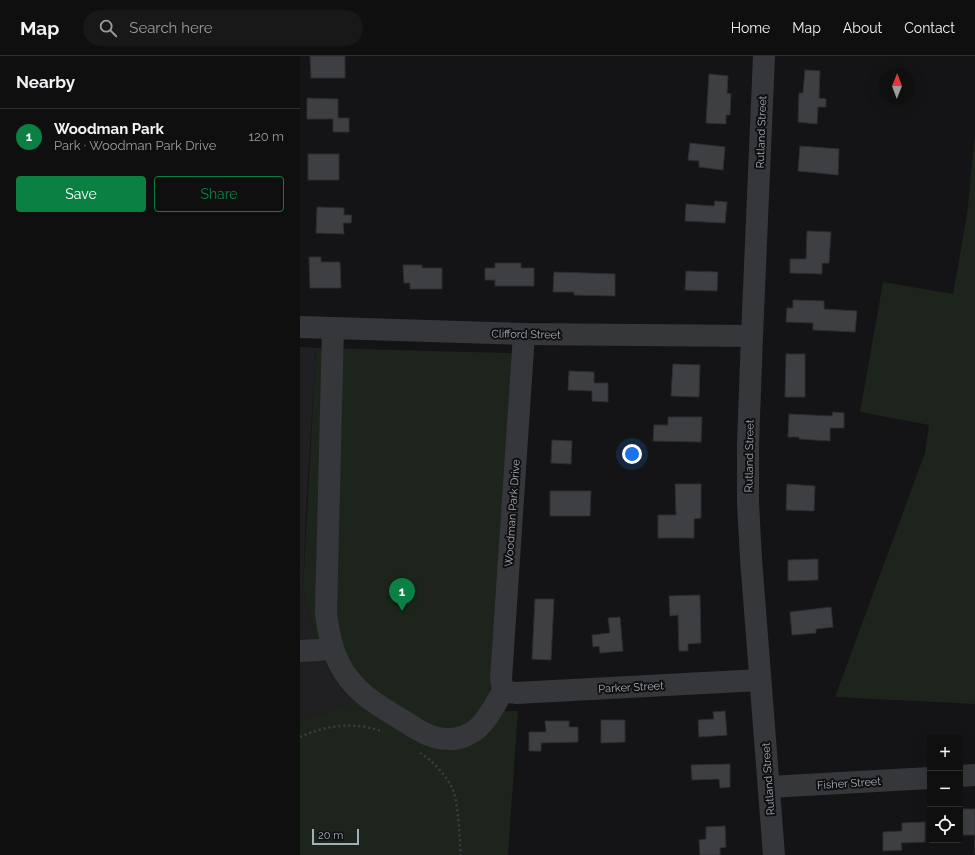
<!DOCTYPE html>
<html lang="en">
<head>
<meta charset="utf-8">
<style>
  :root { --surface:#0f0f10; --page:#181819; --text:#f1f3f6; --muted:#9b9c9f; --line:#2f2f30; --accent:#0b8043 }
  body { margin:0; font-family:Raleway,sans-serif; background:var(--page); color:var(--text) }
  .controls { position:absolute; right:12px; bottom:12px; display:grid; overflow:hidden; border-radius:4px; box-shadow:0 4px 16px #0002 }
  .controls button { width:36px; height:36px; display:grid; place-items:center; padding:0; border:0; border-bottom:1px solid var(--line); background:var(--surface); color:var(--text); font:20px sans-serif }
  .compass { position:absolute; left:579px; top:12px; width:36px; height:36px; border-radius:50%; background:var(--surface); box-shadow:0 4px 16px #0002; rotate:1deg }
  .scale { position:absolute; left:12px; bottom:10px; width:47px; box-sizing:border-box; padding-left:4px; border:2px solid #a5adb7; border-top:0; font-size:11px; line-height:14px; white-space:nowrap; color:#a5adb7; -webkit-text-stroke:3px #0f0f11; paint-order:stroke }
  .you { position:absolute; left:332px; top:398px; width:14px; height:14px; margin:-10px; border:3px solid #fff; border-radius:50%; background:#1a73e8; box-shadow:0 0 0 6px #1a73e833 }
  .badge { display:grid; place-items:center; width:26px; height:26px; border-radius:50%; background:var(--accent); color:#fff; font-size:13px; font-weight:700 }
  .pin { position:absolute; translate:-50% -33px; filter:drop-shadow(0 1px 2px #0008) }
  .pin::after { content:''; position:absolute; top:21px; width:14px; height:12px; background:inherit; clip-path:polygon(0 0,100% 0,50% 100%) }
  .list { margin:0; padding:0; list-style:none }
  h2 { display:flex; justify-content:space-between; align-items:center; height:52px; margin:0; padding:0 16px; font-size:17px }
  h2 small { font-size:13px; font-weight:400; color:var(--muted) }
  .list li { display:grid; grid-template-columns:26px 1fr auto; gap:12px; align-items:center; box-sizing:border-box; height:56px; padding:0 16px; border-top:1px solid var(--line) }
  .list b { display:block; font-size:15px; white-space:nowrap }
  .list p { margin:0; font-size:13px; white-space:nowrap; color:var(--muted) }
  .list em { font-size:13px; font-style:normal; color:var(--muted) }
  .actions { display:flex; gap:8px; padding:12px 16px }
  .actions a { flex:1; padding:9px 0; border:1px solid var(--accent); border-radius:4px; text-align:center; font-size:14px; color:var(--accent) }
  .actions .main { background:var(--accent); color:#fff }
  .icon { flex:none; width:22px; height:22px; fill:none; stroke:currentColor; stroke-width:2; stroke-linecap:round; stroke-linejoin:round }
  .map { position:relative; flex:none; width:675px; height:799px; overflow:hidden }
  header { display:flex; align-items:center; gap:24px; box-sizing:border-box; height:56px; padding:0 20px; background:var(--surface); border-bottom:1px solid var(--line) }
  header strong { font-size:19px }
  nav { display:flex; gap:22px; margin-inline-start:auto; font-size:14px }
  .search { width:280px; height:36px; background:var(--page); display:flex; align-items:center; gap:10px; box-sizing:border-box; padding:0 14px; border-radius:22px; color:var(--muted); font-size:15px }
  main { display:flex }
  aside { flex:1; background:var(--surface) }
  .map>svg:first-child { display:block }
  .built { fill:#202023 }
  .green { fill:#1c241c }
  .building { fill:#3e3f43; stroke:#2e2e32 }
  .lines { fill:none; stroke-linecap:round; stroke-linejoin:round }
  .path { stroke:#3b3e42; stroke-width:2.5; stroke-dasharray:2 3; stroke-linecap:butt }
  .minor { stroke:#35373b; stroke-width:22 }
  .labels { text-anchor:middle; stroke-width:4; stroke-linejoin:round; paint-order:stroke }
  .street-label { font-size:11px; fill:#a5adb7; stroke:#0f0f11 }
</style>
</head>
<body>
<header>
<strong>Map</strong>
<div class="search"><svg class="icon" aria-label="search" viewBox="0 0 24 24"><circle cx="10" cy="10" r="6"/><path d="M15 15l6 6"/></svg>Search here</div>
<nav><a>Home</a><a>Map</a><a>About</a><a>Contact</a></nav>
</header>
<main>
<aside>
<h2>Nearby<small></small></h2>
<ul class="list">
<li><span class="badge">1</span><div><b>Woodman Park</b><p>Park · Woodman Park Drive</p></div><em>120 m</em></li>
</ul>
<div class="actions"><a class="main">Save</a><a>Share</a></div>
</aside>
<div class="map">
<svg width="675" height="799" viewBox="0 0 675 799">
  <rect width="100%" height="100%" fill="#141416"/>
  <!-- built -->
  <polygon class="built" points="0,291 16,292 6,456 3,532 22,603 36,626 53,646 0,666"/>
  <!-- green -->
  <g class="green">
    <polygon points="675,77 675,648 535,641 625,397 629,369 560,356 583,226 653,238 667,159"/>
    <polygon points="16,292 212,297 189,655 218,655 208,799 0,799 0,666 52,646 36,626 22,603 3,532"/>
  </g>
  <!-- building -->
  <g class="building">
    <polygon points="10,0 45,0 45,22 11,22"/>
    <polygon points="505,14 520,15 519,42 526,43 526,51 518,51 517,68 498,66 499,37 503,37"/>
    <polygon points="409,18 428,20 427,37 431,38 430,59 426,59 426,68 406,67"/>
    <polygon points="7,42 38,43 38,62 49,62 49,76 33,76 33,63 7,63"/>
    <polygon points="390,87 425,91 423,114 399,111 399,105 388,104"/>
    <polygon points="500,90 539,93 538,119 498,115"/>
    <rect x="8" y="98" width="31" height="26"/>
    <polygon points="415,145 427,146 425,167 385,165 386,148 414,150"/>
    <polygon points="17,151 44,152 44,159 52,159 51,167 43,167 44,178 16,177"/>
    <polygon points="507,175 531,176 529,207 522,207 522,218 490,217 490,203 506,203"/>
    <polygon points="9,201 21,201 21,206 40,206 41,232 10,232"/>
    <polygon points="195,207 221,207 221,212 234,212 234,230 195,230 195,224 185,224 185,212 195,212"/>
    <polygon points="103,209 122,209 122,212 142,212 142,233 110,233 110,227 104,227"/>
    <polygon points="386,215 418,216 417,235 385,234"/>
    <polygon points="254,216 315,218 315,240 274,239 274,236 253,236"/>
    <polygon points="493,244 524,245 524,253 557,255 555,276 513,274 513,267 486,266 487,252 493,252"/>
    <polygon points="486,298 505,298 505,341 485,341"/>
    <polygon points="373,308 400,309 399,341 371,340"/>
    <polygon points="269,315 294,316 294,327 308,327 308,346 292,345 292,335 268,334"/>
    <polygon points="533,356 544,357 544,372 530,372 530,385 499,383 499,381 488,381 489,358 532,360"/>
    <polygon points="368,361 402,361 401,386 353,385 354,369 368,369"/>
    <polygon points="252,384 272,385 271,408 251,407"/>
    <polygon points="375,428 401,428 401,462 394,463 394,482 358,482 358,459 376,459"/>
    <polygon points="487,428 515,430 514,455 486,454"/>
    <polygon points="250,435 291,435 290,460 250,460"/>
    <polygon points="518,503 518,524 488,525 488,504"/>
    <polygon points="400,539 401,587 388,588 388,595 379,595 378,559 370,560 369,540"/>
    <polygon points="235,543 254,543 251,604 232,603"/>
    <polygon points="531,551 533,571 516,573 516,577 492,579 490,556"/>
    <polygon points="320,561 323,595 300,597 299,590 293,591 292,579 310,577 308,562"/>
    <polygon points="425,655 427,679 399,681 398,664 414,663 413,656"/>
    <polygon points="301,664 325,664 325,686 301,687"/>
    <polygon points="245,665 269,665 269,671 278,671 278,686 241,687 241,695 229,695 229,676 246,676"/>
    <polygon points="430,708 430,731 420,732 419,723 392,724 391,709"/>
    <polygon points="661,753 675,753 675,797 675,779 661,779"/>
    <polygon points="625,766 625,786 601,787 602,794 583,795 583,776 602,775 602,767"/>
    <polygon points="425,770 426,791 420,792 420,799 400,799 399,784 406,783 406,771"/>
  </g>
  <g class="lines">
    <!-- path -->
    <g class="path">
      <path d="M0 681C26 669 56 665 83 676"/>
      <path d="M120 697C133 705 147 720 153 734 159 750 159 781 161 799"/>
    </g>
    <!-- minor -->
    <g class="minor">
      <polyline points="464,0 452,280 448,388 448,447 451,503 474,799"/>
      <polyline points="0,271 224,278 452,280"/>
      <path d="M33 272 26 557C28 574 31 591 39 607 52 635 79 650 104 665 113 671 123 678 134 681 145 684 158 684 169 678 185 670 194 650 203 635"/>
      <polyline points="0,595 33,593"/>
      <polyline points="203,635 201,623 224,278"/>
      <polyline points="203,635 216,637 460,624"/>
      <polyline points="660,720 675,719"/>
      <polyline points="469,731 630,722"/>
    </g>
  </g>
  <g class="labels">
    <!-- street labels -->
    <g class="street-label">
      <text transform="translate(461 76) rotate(-88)" y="4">Rutland Street</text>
      <text transform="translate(226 278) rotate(1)" y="4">Clifford Street</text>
      <text transform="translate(449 400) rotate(-89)" y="4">Rutland Street</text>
      <text transform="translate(212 457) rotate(-86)" y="4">Woodman Park Drive</text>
      <text transform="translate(331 631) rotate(-3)" y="4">Parker Street</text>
      <text transform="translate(468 723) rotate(-94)" y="4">Rutland Street</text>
      <text transform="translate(549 727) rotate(-4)" y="4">Fisher Street</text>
    </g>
  </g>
</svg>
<div class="controls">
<button>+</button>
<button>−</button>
<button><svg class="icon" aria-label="locate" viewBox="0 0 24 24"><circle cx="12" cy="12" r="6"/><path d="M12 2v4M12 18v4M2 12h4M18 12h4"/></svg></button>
</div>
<svg class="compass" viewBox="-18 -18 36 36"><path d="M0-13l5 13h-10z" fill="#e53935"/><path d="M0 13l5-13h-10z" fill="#9b9c9f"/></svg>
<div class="scale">20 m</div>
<div class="you"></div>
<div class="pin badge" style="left:102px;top:555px">1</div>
</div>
</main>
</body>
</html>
